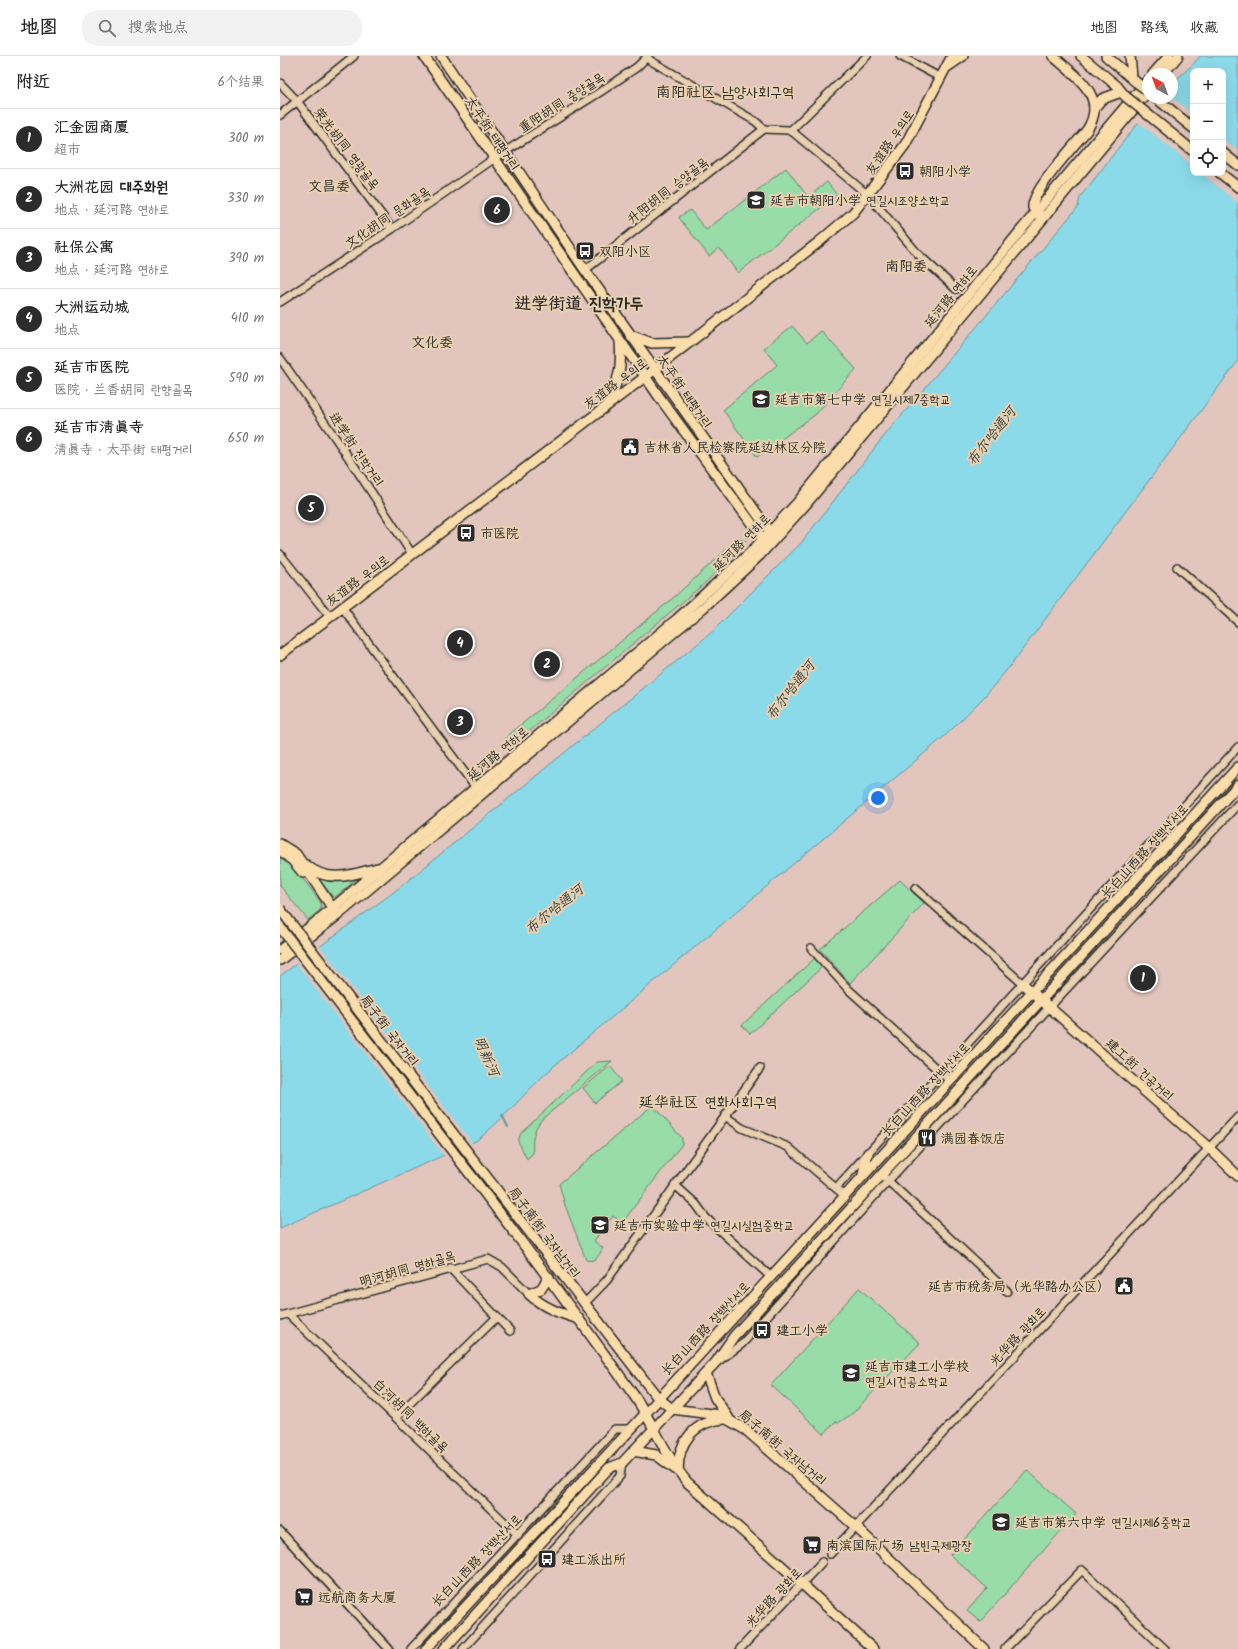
<!DOCTYPE html>
<html lang="zh">
<head>
<meta charset="utf-8">
<style>
  :root { --surface:#fff; --page:#f2f2f2; --text:#222; --muted:#767676; --line:#e0e0e0; --accent:#2b2b2b }
  body { margin:0; font-family:Kalam,"LXGW WenKai TC","Poor Story",sans-serif; background:var(--page); color:var(--text) }
  .controls { position:absolute; right:12px; top:12px; display:grid; overflow:hidden; border-radius:8px; box-shadow:0 4px 16px #0002 }
  .controls button { width:36px; height:36px; display:grid; place-items:center; padding:0; border:0; border-bottom:1px solid var(--line); background:var(--surface); color:var(--text); font:20px sans-serif }
  .compass { position:absolute; left:862px; top:12px; width:36px; height:36px; border-radius:50%; background:var(--surface); box-shadow:0 4px 16px #0002; rotate:319deg }
  .you { position:absolute; left:598px; top:742px; width:14px; height:14px; margin:-10px; border:3px solid #fff; border-radius:50%; background:#1a73e8; box-shadow:0 0 0 6px #1a73e833 }
  .badge { display:grid; place-items:center; width:26px; height:26px; border-radius:50%; background:var(--accent); color:#fff; font-size:13px; font-weight:700 }
  .pin { position:absolute; translate:-50% -50%; border:2px solid #fff; box-shadow:0 1px 4px #0006 }
  .list { margin:0; padding:0; list-style:none }
  h2 { display:flex; justify-content:space-between; align-items:center; height:52px; margin:0; padding:0 16px; font-size:17px }
  h2 small { font-size:13px; font-weight:400; color:var(--muted) }
  .list li { display:grid; grid-template-columns:26px 1fr auto; gap:12px; align-items:center; box-sizing:border-box; height:60px; padding:0 16px; border-top:1px solid var(--line) }
  .list b { display:block; font-size:15px; white-space:nowrap }
  .list p { margin:0; font-size:13px; white-space:nowrap; color:var(--muted) }
  .list em { font-size:13px; font-style:normal; color:var(--muted) }
  .icon { flex:none; width:22px; height:22px; fill:none; stroke:currentColor; stroke-width:2; stroke-linecap:round; stroke-linejoin:round }
  .map { position:relative; flex:none; width:958px; height:1593px; overflow:hidden }
  header { display:flex; align-items:center; gap:24px; box-sizing:border-box; height:56px; padding:0 20px; background:var(--surface); border-bottom:1px solid var(--line) }
  header strong { font-size:19px }
  nav { display:flex; gap:22px; margin-inline-start:auto; font-size:14px }
  .search { width:280px; height:36px; background:var(--page); display:flex; align-items:center; gap:10px; box-sizing:border-box; padding:0 14px; border-radius:16px; color:var(--muted); font-size:15px }
  main { display:flex }
  aside { flex:1; background:var(--surface) }
  .map>svg:first-child { display:block }
  .green { fill:#97dca9; stroke:#61846a }
  .water { fill:#8bdaea; stroke:#65949e; fill-rule:evenodd }
  .pier { fill:#e2c6bd }
  .lines { fill:none; stroke-linecap:round; stroke-linejoin:round }
  .stream { stroke:#65949e; stroke-width:2 }
  .minor-casing { stroke:#2b2b2b; stroke-width:10 }
  .major-casing { stroke:#2b2b2b; stroke-width:12 }
  .minor { stroke:#e9d0b1; stroke-width:7 }
  .major { stroke:#faddab; stroke-width:9 }
  .major-bridge-casing { stroke:#2b2b2b; stroke-width:12; stroke-linecap:butt }
  .major-bridge { stroke:#faddab; stroke-width:9 }
  .labels { text-anchor:middle; stroke-width:4; stroke-linejoin:round; paint-order:stroke }
  .street-label { font-size:13px; fill:#2b2b2b; stroke:#e9d0b1 }
  .poi-label { font-size:13px; fill:#2b2b2b; stroke:#e9d0b1; text-anchor:start }
  .neighbourhood-label { font-size:14px; fill:#2b2b2b; stroke:#e9d0b1 }
  .water-label { font-size:14px; font-style:italic; fill:#394548; stroke:#e9d0b1 }
  .quarter-label { font-size:15px; fill:#2b2b2b; stroke:#e9d0b1 }
  .district-label { font-size:17px; font-weight:bold; fill:#2b2b2b; stroke:#e9d0b1 }
</style>
</head>
<body>
<header>
<strong>地图</strong>
<div class="search"><svg class="icon" aria-label="search" viewBox="0 0 24 24"><circle cx="10" cy="10" r="6"/><path d="M15 15l6 6"/></svg>搜索地点</div>
<nav><a>地图</a><a>路线</a><a>收藏</a></nav>
</header>
<main>
<aside>
<h2>附近<small>6个结果</small></h2>
<ul class="list">
<li><span class="badge">1</span><div><b>汇金园商厦</b><p>超市</p></div><em>300 m</em></li>
<li><span class="badge">2</span><div><b>大洲花园 대주화원</b><p>地点 · 延河路 연하로</p></div><em>330 m</em></li>
<li><span class="badge">3</span><div><b>社保公寓</b><p>地点 · 延河路 연하로</p></div><em>390 m</em></li>
<li><span class="badge">4</span><div><b>大洲运动城</b><p>地点</p></div><em>410 m</em></li>
<li><span class="badge">5</span><div><b>延吉市医院</b><p>医院 · 兰香胡同 란향골목</p></div><em>590 m</em></li>
<li><span class="badge">6</span><div><b>延吉市清真寺</b><p>清真寺 · 太平街 태평거리</p></div><em>650 m</em></li>
</ul>
</aside>
<div class="map">
<svg width="958" height="1593" viewBox="0 0 958 1593">
  <rect width="100%" height="100%" fill="#e2c6bd"/>
  <filter id="ink" filterUnits="userSpaceOnUse"><feTurbulence type="fractalNoise" baseFrequency=".025" numOctaves="2"/><feDisplacementMap in="SourceGraphic" scale="8" xChannelSelector="R" yChannelSelector="G"/><feConvolveMatrix kernelMatrix="1 2 1 2 8 2 1 2 1" color-interpolation-filters="sRGB"/></filter>
  <g filter="url(#ink)">
    <!-- green -->
    <g class="green">
      <polygon points="506,112 528,141 547,126 557,139 458,217 439,192 429,200 400,163 399,161 410,154 426,174"/>
      <polygon points="512,270 527,287 541,275 576,313 536,358 477,401 443,354 497,309 484,292"/>
      <polygon points="458,483 467,485 426,526 232,690 225,682 393,542"/>
      <polygon points="0,797 12,808 41,847 41,853 28,864 0,830"/>
      <polygon points="34,817 79,821 54,842"/>
      <polygon points="620,824 644,847 570,927 540,893"/>
      <polygon points="535,902 543,910 470,978 462,969"/>
      <path d="M332 1005 261 1064C253 1075 252 1083 253 1097L247 1103 238 1085 241 1077 317 1006Z"/>
      <polygon points="330,1010 342,1025 315,1047 303,1032"/>
      <path d="M369 1052 374 1051 402 1082V1088L342 1167 333 1160 321 1176 318 1173 316 1174 319 1178 314 1185 323 1192C319 1199 316 1207 306 1204L285 1149 279 1128Z"/>
      <polygon points="579,1232 640,1287 572,1358 558,1367 556,1365 544,1378 491,1329"/>
      <polygon points="747,1414 796,1458 700,1566 687,1555 707,1532 670,1499"/>
    </g>
    <!-- water -->
    <path class="water" d="M920 0H958V305L731 609 704 641 666 679 274 1010C247 1034 224 1063 196 1085L0 1172V920L119 832 432 576 521 487 600 385 798 151 800 141C827 108 851 73 880 42H892V28C901 18 912 11 920 0ZM913 15H943V117H913Z"/>
    <!-- pier -->
    <g class="pier">
      <polygon points="892,41 913,58 913,110 857,65 877,42"/>
      <polygon points="943,83 958,95 958,147 921,117 943,117"/>
      <polygon points="40,890 193,1088 165,1101 16,907"/>
    </g>
    <g class="lines">
      <!-- stream -->
      <polyline class="stream" points="222,1059 228,1071"/>
      <defs>
        <g id="minor">
          <polyline points="620,0 661,22"/>
          <polyline points="366,2 475,65 484,73 509,74 514,77 588,139 638,198 676,233"/>
          <polyline points="0,27 17,45 112,173"/>
          <polyline points="0,59 74,0"/>
          <polyline points="510,75 587,0"/>
          <polyline points="305,214 484,73"/>
          <polyline points="0,246 112,173 215,102 320,36 357,11 368,0"/>
          <polyline points="0,302 65,396 132,498"/>
          <polyline points="0,498 50,561"/>
          <polyline points="897,511 958,566"/>
          <polyline points="62,551 196,732"/>
          <polyline points="635,832 743,928"/>
          <polyline points="531,892 568,933 670,1025"/>
          <polyline points="445,1060 462,1072 508,1091 565,1140"/>
          <polyline points="606,1123 727,1235"/>
          <polyline points="395,1129 416,1148 426,1162 491,1221"/>
          <polyline points="556,1132 958,691"/>
          <polyline points="170,1212 230,1275"/>
          <polyline points="304,1248 327,1224 480,1012"/>
          <polyline points="8,1258 238,1479"/>
          <polyline points="0,1260 208,1203 222,1211 249,1238"/>
          <polyline points="440,1304 462,1288 608,1125 958,748"/>
          <polyline points="116,1361 217,1261"/>
          <polyline points="0,1475 109,1593"/>
          <polyline points="550,1498 958,1061"/>
          <polyline points="131,1593 335,1373 350,1373"/>
          <polyline points="183,1593 340,1420 342,1407"/>
          <polyline points="460,1593 542,1506"/>
          <polyline points="725,1593 802,1514 885,1593"/>
        </g>
        <g id="major">
          <polyline points="144,0 380,342 483,483 489,485"/>
          <polyline points="161,0 305,214 490,476 491,481"/>
          <polyline points="801,0 837,30 845,40"/>
          <polyline points="826,0 856,26"/>
          <polyline points="850,0 852,21"/>
          <polyline points="667,11 683,0"/>
          <polyline points="873,18 889,0"/>
          <polyline points="883,18 898,0"/>
          <polyline points="876,42 913,72"/>
          <polyline points="814,52 822,43 841,36"/>
          <polyline points="943,97 958,109"/>
          <polyline points="940,117 958,131"/>
          <path d="M760 159 753 152C750 136 796 88 807 74 829 40 795 20 773 0"/>
          <polyline points="350,279 372,287 410,286"/>
          <path d="M329 347C339 321 342 313 340 285"/>
          <polyline points="0,599 374,314 539,186 573,157 625,89 672,0"/>
          <polyline points="0,788 16,798 55,856"/>
          <polyline points="1,795 13,805 23,817"/>
          <path d="M26 809C48 828 72 819 97 812"/>
          <polyline points="0,894 31,870 397,563 472,495 517,447 756,156 868,24"/>
          <polyline points="0,904 58,859 424,551 480,499 527,447 868,36"/>
          <polyline points="743,928 929,1092 958,1120"/>
          <polyline points="199,1111 378,1342 392,1353 440,1359 466,1374 576,1471 704,1593"/>
          <path d="M190 1118C246 1191 300 1264 353 1338 373 1366 385 1400 407 1426L522 1528 593 1593"/>
          <polyline points="583,1118 588,1097"/>
          <path d="M269 1221 261 1233 249 1238C264 1252 279 1257 299 1263"/>
          <polyline points="426,1317 435,1342 448,1361"/>
          <polyline points="353,1395 376,1399 395,1413"/>
          <path d="M398 1415C398 1386 414 1365 445 1363"/>
          <polyline points="146,1593 366,1357 958,711"/>
          <polyline points="164,1593 329,1412 342,1407 436,1306 454,1280 958,729"/>
        </g>
      </defs>
      <!-- minor casing -->
      <use href="#minor" class="minor-casing"/>
      <!-- major casing -->
      <use href="#major" class="major-casing"/>
      <!-- minor -->
      <use href="#minor" class="minor"/>
      <!-- major -->
      <use href="#major" class="major"/>
      <defs>
        <g id="major-bridge">
          <polyline points="856,26 868,35"/>
          <polyline points="845,40 913,95"/>
          <polyline points="0,853 199,1111"/>
          <polyline points="0,871 190,1118"/>
        </g>
      </defs>
      <!-- major-bridge casing -->
      <use href="#major-bridge" class="major-bridge-casing"/>
      <!-- major-bridge -->
      <use href="#major-bridge" class="major-bridge"/>
    </g>
  </g>
  <!-- icons -->
  <defs>
    <symbol id="bus-square" viewBox="-11 -11 22 22"><rect x="-9" y="-9" width="18" height="18" rx="4" fill="#2b2b2b" stroke="#e9d0b1"/><path d="M-5-6H5V4H4V6H2V4H-2V6H-4V4H-5ZM-3.5-4V0h7V-4ZM-3.5 1.2v1.5H-2V1.2ZM2 1.2v1.5H3.5V1.2Z" fill="#fff"/></symbol>
    <symbol id="school-square" viewBox="-11 -11 22 22"><rect x="-9" y="-9" width="18" height="18" rx="4" fill="#2b2b2b" stroke="#e9d0b1"/><path d="M0-5L7-2L0 1L-7-2ZM-4 1L0 2.5L4 1V4Q0 6-4 4Z" fill="#fff"/></symbol>
    <symbol id="civic-square" viewBox="-11 -11 22 22"><rect x="-9" y="-9" width="18" height="18" rx="4" fill="#2b2b2b" stroke="#e9d0b1"/><path d="M-.6-6.5H3V-4.5H.6V-3L4-1V1h2V6H-6V1h2V-1L-.6-3ZM-1.2 2.5V6h2.4V2.5Z" fill="#fff"/></symbol>
    <symbol id="restaurant-square" viewBox="-11 -11 22 22"><rect x="-9" y="-9" width="18" height="18" rx="4" fill="#2b2b2b" stroke="#e9d0b1"/><path d="M-5-6h1v4h1v-4h1v4h1v-4h1v5L-1.5 .5V6h-2V.5L-5-1ZM5-6V6H3V1.5H1.5Q1.5-4 5-6Z" fill="#fff"/></symbol>
    <symbol id="supermarket-square" viewBox="-11 -11 22 22"><rect x="-9" y="-9" width="18" height="18" rx="4" fill="#2b2b2b" stroke="#e9d0b1"/><path d="M-6-5.5h2.5l.6 2H6L4.5 2H-2.5L-4.4-4H-6ZM-1.5 3.2a1.3 1.3 0 1 0 .1 0ZM3 3.2a1.3 1.3 0 1 0 .1 0Z" fill="#fff"/></symbol>
  </defs>
  <g fill-rule="evenodd">
    <use href="#bus-square" x="614" y="104" width="22" height="22"/>
    <use href="#school-square" x="465" y="133" width="22" height="22"/>
    <use href="#bus-square" x="294" y="184" width="22" height="22"/>
    <use href="#school-square" x="470" y="332" width="22" height="22"/>
    <use href="#civic-square" x="339" y="380" width="22" height="22"/>
    <use href="#bus-square" x="175" y="466" width="22" height="22"/>
    <use href="#restaurant-square" x="636" y="1071" width="22" height="22"/>
    <use href="#school-square" x="309" y="1158" width="22" height="22"/>
    <use href="#civic-square" x="833" y="1219" width="22" height="22"/>
    <use href="#bus-square" x="471" y="1263" width="22" height="22"/>
    <use href="#school-square" x="560" y="1306" width="22" height="22"/>
    <use href="#school-square" x="710" y="1455" width="22" height="22"/>
    <use href="#supermarket-square" x="521" y="1478" width="22" height="22"/>
    <use href="#bus-square" x="256" y="1492" width="22" height="22"/>
    <use href="#supermarket-square" x="13" y="1530" width="22" height="22"/>
  </g>
  <g class="labels">
    <!-- street labels -->
    <g class="street-label">
      <text transform="translate(281 46) rotate(-33)" y="5">重阳胡同 중양골목</text>
      <text transform="translate(213 77) rotate(56)" y="5">太平街 태평거리</text>
      <text transform="translate(609 86) rotate(-56)" y="5">友谊路 우의로</text>
      <text transform="translate(67 92) rotate(53)" y="5">荣光胡同 영광골목</text>
      <text transform="translate(387 134) rotate(-38)" y="5">升阳胡同 승양골목</text>
      <text transform="translate(107 161) rotate(-34)" y="5">文化胡同 문화골목</text>
      <text transform="translate(670 240) rotate(-51)" y="5">延河路 연하로</text>
      <text transform="translate(335 327) rotate(-37)" y="5">友谊路 우의로</text>
      <text transform="translate(405 335) rotate(55)" y="5">太平街 태평거리</text>
      <text transform="translate(77 393) rotate(56)" y="5">进学街 진학거리</text>
      <text transform="translate(461 486) rotate(-45)" y="5">延河路 연하로</text>
      <text transform="translate(77 524) rotate(-37)" y="5">友谊路 우의로</text>
      <text transform="translate(217 697) rotate(-40)" y="5">延河路 연하로</text>
      <text transform="translate(864 795) rotate(-48)" y="5">长白山西路 장백산서로</text>
      <text transform="translate(110 974) rotate(52)" y="5">局子街 국자거리</text>
      <text transform="translate(860 1013) rotate(42)" y="5">建工街 건공거리</text>
      <text transform="translate(645 1033) rotate(-47)" y="5">长白山西路 장백산서로</text>
      <text transform="translate(265 1176) rotate(53)" y="5">局子南街 국자남거리</text>
      <text transform="translate(127 1212) rotate(-16)" y="5">明河胡同 명하골목</text>
      <text transform="translate(425 1272) rotate(-47)" y="5">长白山西路 장백산서로</text>
      <text transform="translate(737 1280) rotate(-47)" y="5">光华路 광화로</text>
      <text transform="translate(131 1359) rotate(44)" y="5">白河胡同 백하골목</text>
      <text transform="translate(503 1391) rotate(40)" y="5">局子南街 국자남거리</text>
      <text transform="translate(196 1504) rotate(-46)" y="5">长白山西路 장백산서로</text>
      <text transform="translate(493 1541) rotate(-47)" y="5">光华路 광화로</text>
    </g>
    <!-- poi labels -->
    <g class="poi-label">
      <text x="639" y="120">朝阳小学</text>
      <text x="490" y="149">延吉市朝阳小学 연길시조양소학교</text>
      <text x="319" y="200">双阳小区</text>
      <text x="495" y="348">延吉市第七中学 연길시제7중학교</text>
      <text x="364" y="396">吉林省人民检察院延边林区分院</text>
      <text x="200" y="482">市医院</text>
      <text x="661" y="1087">满园春饭店</text>
      <text x="334" y="1174">延吉市实验中学 연길시실험중학교</text>
      <text x="830" y="1235" text-anchor="end">延吉市税务局（光华路办公区）</text>
      <text x="496" y="1279">建工小学</text>
      <text x="585" y="1315">延吉市建工小学校<tspan x="585" dy="15">연길시건공소학교</tspan></text>
      <text x="735" y="1471">延吉市第六中学 연길시제6중학교</text>
      <text x="546" y="1494">南滨国际广场 남빈국제광장</text>
      <text x="281" y="1508">建工派出所</text>
      <text x="38" y="1546">远航商务大厦</text>
    </g>
    <!-- neighbourhood labels -->
    <g class="neighbourhood-label">
      <text x="49" y="135">文昌委</text>
      <text x="626" y="215">南阳委</text>
      <text x="152" y="291">文化委</text>
    </g>
    <!-- water labels -->
    <g class="water-label">
      <text transform="translate(711 380) rotate(-52)" y="5">布尔哈通河</text>
      <text transform="translate(510 634) rotate(-52)" y="5">布尔哈通河</text>
      <text transform="translate(274 853) rotate(-39)" y="5">布尔哈通河</text>
      <text transform="translate(207 1000) rotate(66)" y="5">明新河</text>
    </g>
    <!-- quarter labels -->
    <g class="quarter-label">
      <text x="445" y="41">南阳社区 남양사회구역</text>
      <text x="428" y="1051">延华社区 연화사회구역</text>
    </g>
    <!-- district labels -->
    <g class="district-label">
      <text x="299" y="253">进学街道 진학가두</text>
    </g>
  </g>
</svg>
<div class="controls">
<button>+</button>
<button>−</button>
<button><svg class="icon" aria-label="locate" viewBox="0 0 24 24"><circle cx="12" cy="12" r="6"/><path d="M12 2v4M12 18v4M2 12h4M18 12h4"/></svg></button>
</div>
<svg class="compass" viewBox="-18 -18 36 36"><path d="M0-13l5 13h-10z" fill="#e53935"/><path d="M0 13l5-13h-10z" fill="#767676"/></svg>
<div class="you"></div>
<div class="pin badge" style="left:863px;top:922px">1</div>
<div class="pin badge" style="left:267px;top:608px">2</div>
<div class="pin badge" style="left:180px;top:666px">3</div>
<div class="pin badge" style="left:180px;top:587px">4</div>
<div class="pin badge" style="left:31px;top:452px">5</div>
<div class="pin badge" style="left:217px;top:154px">6</div>
</div>
</main>
</body>
</html>
